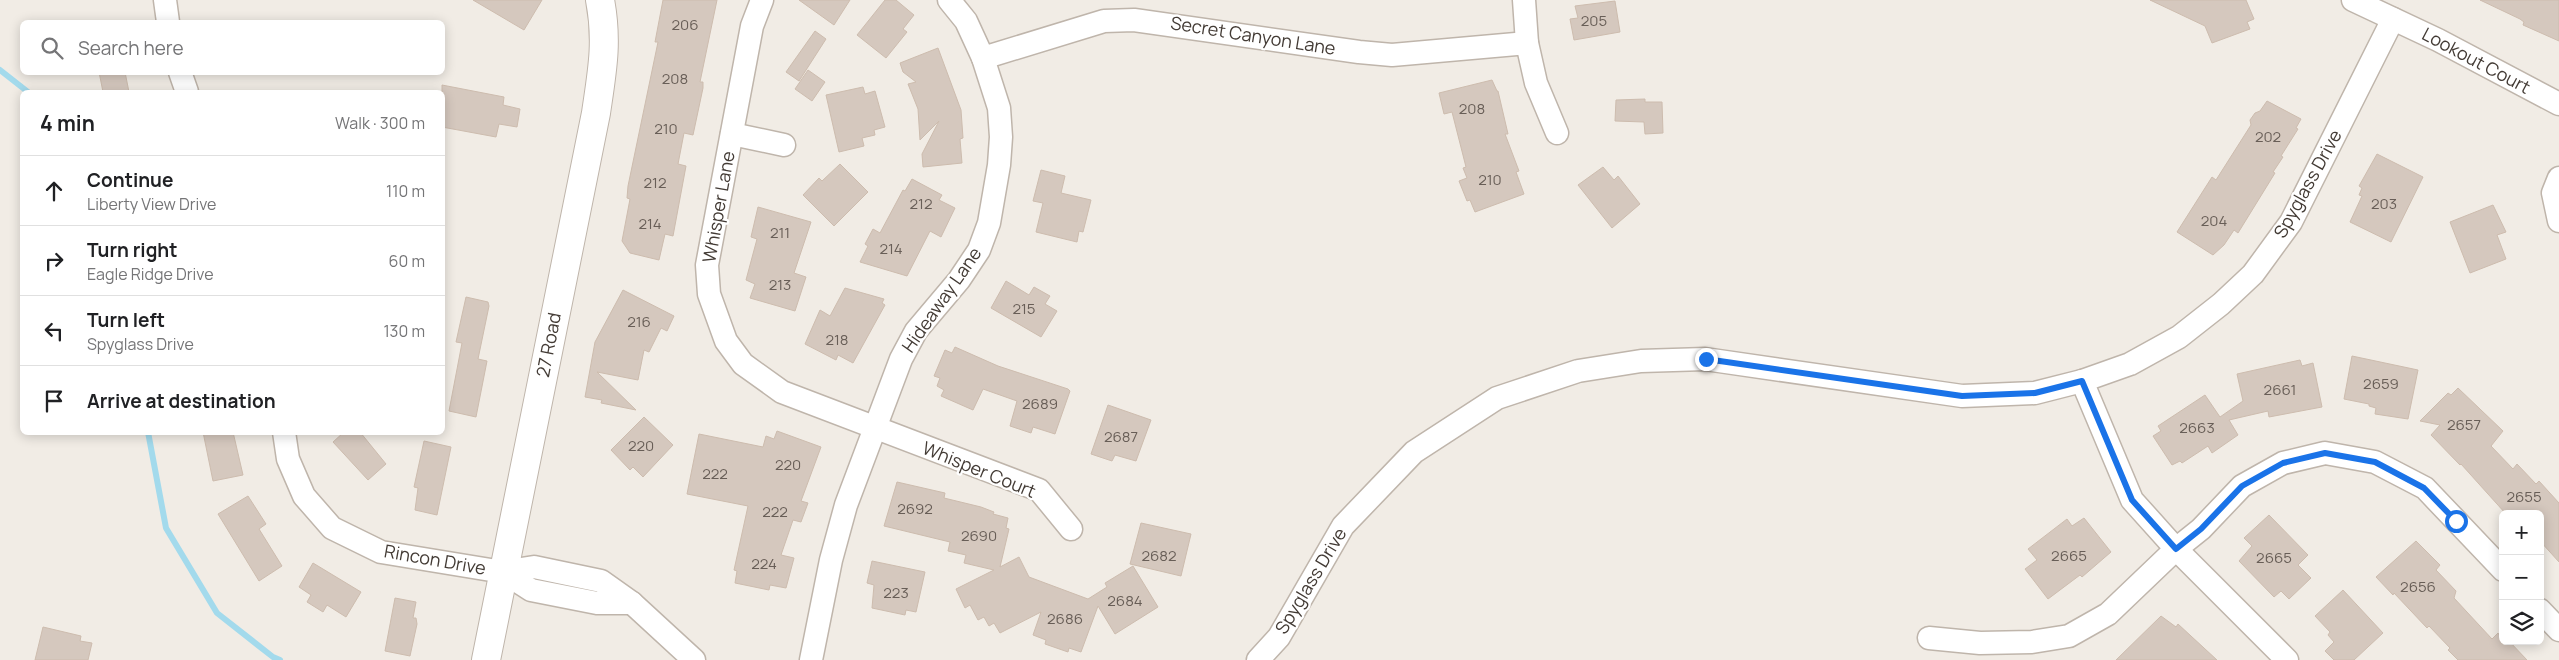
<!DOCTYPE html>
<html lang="en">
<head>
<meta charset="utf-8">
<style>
  :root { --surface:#fff; --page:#f6f6f6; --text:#202124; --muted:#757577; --line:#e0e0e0 }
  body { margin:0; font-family:Manrope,sans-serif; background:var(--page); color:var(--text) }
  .controls { position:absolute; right:15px; bottom:15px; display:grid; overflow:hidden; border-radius:8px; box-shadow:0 2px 12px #0003 }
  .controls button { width:45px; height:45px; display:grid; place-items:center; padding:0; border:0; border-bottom:1px solid var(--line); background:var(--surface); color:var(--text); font:25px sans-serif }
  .stop { position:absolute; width:15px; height:15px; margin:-11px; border:4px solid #1a73e8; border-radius:50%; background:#fff }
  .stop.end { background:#1a73e8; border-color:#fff; box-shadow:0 1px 5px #0008 }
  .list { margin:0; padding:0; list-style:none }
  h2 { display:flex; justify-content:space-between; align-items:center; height:65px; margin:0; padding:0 20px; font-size:21px }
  h2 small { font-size:16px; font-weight:400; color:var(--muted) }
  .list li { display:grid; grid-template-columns:32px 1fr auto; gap:15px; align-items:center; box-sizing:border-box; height:70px; padding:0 20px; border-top:1px solid var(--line) }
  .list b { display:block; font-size:19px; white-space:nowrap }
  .list p { margin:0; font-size:16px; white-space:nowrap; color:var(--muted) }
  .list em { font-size:16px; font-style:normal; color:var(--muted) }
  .icon { flex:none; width:28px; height:28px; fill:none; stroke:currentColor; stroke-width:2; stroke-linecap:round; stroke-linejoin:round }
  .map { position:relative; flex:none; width:2559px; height:660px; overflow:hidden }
  .search { position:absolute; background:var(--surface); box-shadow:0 2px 12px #0003; left:20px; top:20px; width:425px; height:55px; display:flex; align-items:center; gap:12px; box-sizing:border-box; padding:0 18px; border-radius:8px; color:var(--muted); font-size:19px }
  .panel { position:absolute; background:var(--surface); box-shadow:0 2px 12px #0003; left:20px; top:90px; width:425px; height:345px; border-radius:8px }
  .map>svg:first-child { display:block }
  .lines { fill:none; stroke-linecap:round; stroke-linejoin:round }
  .stream { stroke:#a3daec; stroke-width:6 }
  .building { fill:#d5c8be; stroke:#cdbcae }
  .minor-casing { stroke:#bfb5ab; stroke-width:25 }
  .tertiary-casing { stroke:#bfb5ab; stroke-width:30 }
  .minor { stroke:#fff; stroke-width:22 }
  .tertiary { stroke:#fff; stroke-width:28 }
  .route { stroke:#1a73e8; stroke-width:6 }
  .labels { text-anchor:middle; stroke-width:4.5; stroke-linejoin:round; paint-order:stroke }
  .number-label { font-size:15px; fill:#685e57 }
  .street-label { font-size:18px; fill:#433b35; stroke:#fff }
</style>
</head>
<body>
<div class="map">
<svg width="2559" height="660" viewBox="0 0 2559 660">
  <rect width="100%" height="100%" fill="#f1ece5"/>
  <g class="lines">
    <!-- stream -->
    <g class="stream">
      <polyline points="0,70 28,92"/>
      <polyline points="148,432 166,528 217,613 273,657 280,660"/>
    </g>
  </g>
  <!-- building -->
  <g class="building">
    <polygon points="473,0 542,0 524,30"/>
    <polygon points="663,0 717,0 700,82 703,82 703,88 693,135 684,133 678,164 686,166 673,236 665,234 659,260 630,253 622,241 630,199 627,198 628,186 658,42 655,42"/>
    <polygon points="799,0 850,0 834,25"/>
    <polygon points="885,0 896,0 914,15 903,29 907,32 886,58 857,35"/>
    <polygon points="2150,0 2246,0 2254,19 2247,22 2250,29 2212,43 2205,26"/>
    <polygon points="2480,0 2559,0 2559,41 2523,25 2524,22 2520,19"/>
    <polygon points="1615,1 1620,32 1574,40 1570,19 1578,18 1575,6"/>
    <polygon points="815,31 826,39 799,81 786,72"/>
    <polygon points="938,48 961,110 963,138 960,139 962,163 923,167 922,154 939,121 920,140 918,109 908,84 916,82 903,72 900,63"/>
    <polygon points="808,70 825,82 812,101 795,89"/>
    <polygon points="99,72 125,72 129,92 103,92"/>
    <polygon points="1492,80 1497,91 1498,91 1508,134 1505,134 1519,171 1516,172 1524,194 1475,212 1470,200 1467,201 1459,181 1467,178 1463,168 1466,167 1452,112 1444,114 1439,93"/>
    <polygon points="442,85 504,97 503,105 520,109 517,127 499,124 496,137 442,127"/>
    <polygon points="863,87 865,94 875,91 885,127 874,130 875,135 862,138 864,146 839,152 826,95"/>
    <polygon points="1645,99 1645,102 1662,102 1663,133 1645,134 1644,122 1615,121 1616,100"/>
    <polygon points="2267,101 2301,119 2296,128 2298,129 2281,156 2283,157 2273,172 2275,173 2238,233 2234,230 2224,245 2213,255 2177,232 2212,177 2216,180 2251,125 2250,120 2255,113 2260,111"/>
    <polygon points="2377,154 2423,177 2391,242 2350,222 2362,196 2359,195 2362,188 2359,186"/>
    <polygon points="840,164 868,192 834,226 803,195 819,178 822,181"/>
    <polygon points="1603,167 1614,180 1618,176 1640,204 1612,228 1578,185"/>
    <polygon points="1041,170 1065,176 1061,193 1091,200 1083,232 1079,231 1077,242 1036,232 1043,203 1033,201"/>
    <polygon points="912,179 942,195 939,200 955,208 941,237 930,231 907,276 860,262 868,246 865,244 873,229 880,233 903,190 905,191"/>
    <polygon points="2493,205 2506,232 2497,235 2506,259 2470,273 2450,222"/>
    <polygon points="758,207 811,222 794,273 806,277 795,311 750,298 755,284 746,280 757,239 751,237"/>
    <polygon points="1006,281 1029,295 1034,287 1050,296 1045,304 1057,311 1041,337 991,308"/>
    <polygon points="845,288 884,299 882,303 885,305 853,363 838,355 836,360 805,344 820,310 830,316"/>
    <polygon points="623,290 674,316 667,331 661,328 649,352 644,350 638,380 597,372 636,410 601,403 602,400 585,397 595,342"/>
    <polygon points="466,297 488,302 489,306 478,359 487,361 476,417 449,411 462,343 456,342"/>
    <polygon points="955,347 998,366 1068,389 1070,391 1055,434 1033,427 1031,433 1010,426 1017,401 983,389 973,410 941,396 944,390 937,386 940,378 934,376 945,350 952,353"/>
    <polygon points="2352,356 2418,370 2408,419 2375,414 2376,408 2369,406 2369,404 2344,399"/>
    <polygon points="2300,360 2302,366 2313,363 2322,407 2269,417 2268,411 2229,420 2238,435 2212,453 2208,446 2182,463 2180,461 2172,465 2153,436 2161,431 2158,426 2205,395 2220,417 2243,401 2237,374"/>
    <polygon points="2458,388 2503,431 2491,446 2513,469 2517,464 2536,484 2539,481 2559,503 2559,562 2540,541 2540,514 2506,514 2461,464 2460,465 2431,435 2440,425 2420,421 2448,393 2451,395"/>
    <polygon points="1108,405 1151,420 1136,461 1115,455 1112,461 1091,454"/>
    <polygon points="644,417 673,445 643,477 633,467 630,470 611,450"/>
    <polygon points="777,431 821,447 801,501 808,503 801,522 793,520 781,555 794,558 786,588 770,585 769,590 735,583 737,571 734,570 748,506 687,494 699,434 763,447 766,436 774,439"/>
    <polygon points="203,432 233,432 243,475 213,481"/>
    <polygon points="344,432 360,432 386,464 368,480 333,442"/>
    <polygon points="424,441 451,447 437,515 415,510 418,488 414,487"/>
    <polygon points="897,482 945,493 944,498 981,507 994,512 993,514 1008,518 1006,528 1009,529 1000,567 1019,557 1029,577 1088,599 1107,587 1105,583 1133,566 1158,607 1115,634 1098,606 1081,652 1069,648 1068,652 1045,644 1046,640 1033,635 1041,612 1000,633 994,623 989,626 984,617 978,620 970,605 965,608 956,589 994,570 964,563 966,555 948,551 950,542 884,526"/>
    <polygon points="248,496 266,524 259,529 282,566 259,581 218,514"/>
    <polygon points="2269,515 2308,555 2298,565 2311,578 2289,599 2281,591 2274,597 2239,561 2252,546 2244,538"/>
    <polygon points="2084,518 2111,552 2082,577 2080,575 2048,599 2025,569 2037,560 2028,549 2067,519 2072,526"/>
    <polygon points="1141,523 1191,534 1181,576 1130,564"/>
    <polygon points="2416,541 2440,565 2436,570 2456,591 2454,598 2492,639 2498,633 2503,641 2509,641 2527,660 2458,660 2448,650 2450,648 2429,626 2427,628 2394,593 2393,595 2376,577"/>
    <polygon points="872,561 925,572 916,612 906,610 905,615 872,608 874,585 867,583"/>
    <polygon points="313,563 361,592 346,617 327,605 323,612 307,602 311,595 299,587"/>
    <polygon points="2343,590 2383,633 2354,660 2334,660 2325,651 2334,642 2328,635 2330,632 2315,616"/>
    <polygon points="395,598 416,602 413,618 416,618 417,624 410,656 385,651"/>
    <polygon points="2161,616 2176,627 2178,624 2217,660 2116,660"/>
    <polygon points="43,627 81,636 80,641 92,643 88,660 35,660"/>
  </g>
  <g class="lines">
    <defs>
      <g id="minor">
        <polyline points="165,0 168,22"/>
        <polyline points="762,0 752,26 707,265 709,294 726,341 743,364 782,392 1039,490 1071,529"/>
        <polyline points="1524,0 1527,43 1536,83 1557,133"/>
        <polyline points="2353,0 2438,40 2559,104"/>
        <polyline points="983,58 1104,21 1134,20 1359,52 1392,55 1527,43"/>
        <polyline points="180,72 187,92"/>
        <polyline points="732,134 784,145"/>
        <polyline points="2559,178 2553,193 2559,221"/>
        <polyline points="2082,381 2132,500 2176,549 2287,660"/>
        <polyline points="284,432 288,459 304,496 332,528 381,552 503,572 534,567 601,581 632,603 694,660"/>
        <polyline points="503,572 531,590 597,603 632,603"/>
        <polyline points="2540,610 2559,630"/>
        <polyline points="1929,638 1980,643 2032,642 2069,636 2108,614 2176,549 2201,529 2242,486 2283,463 2325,453 2375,462 2425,488 2503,570"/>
        <polyline points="811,660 831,560 846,505 901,359 916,331 959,280 979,250 989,223 999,165 1001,137 999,108 983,58 966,21 949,0"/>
        <polyline points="1258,660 1279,637 1343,526 1414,452 1497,398 1578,371 1641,361 1705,359 1962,396 2035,393 2082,381 2130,364 2179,337 2221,304 2253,274 2291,222 2393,19"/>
      </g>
      <path id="tertiary" d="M486 660 596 113C602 72 608 42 600 0"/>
    </defs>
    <!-- minor casing -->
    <use href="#minor" class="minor-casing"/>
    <!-- tertiary casing -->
    <use href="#tertiary" class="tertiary-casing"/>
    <!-- minor -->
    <use href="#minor" class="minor"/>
    <!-- tertiary -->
    <use href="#tertiary" class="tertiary"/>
  </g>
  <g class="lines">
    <!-- route -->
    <polyline class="route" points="1706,359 1962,396 2035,393 2082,381 2132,500 2176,549 2201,529 2242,486 2283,463 2325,453 2375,462 2424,488 2456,521"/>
  </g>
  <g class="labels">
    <!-- number labels -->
    <g class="number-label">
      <text x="1594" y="26">205</text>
      <text x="685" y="30">206</text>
      <text x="675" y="84">208</text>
      <text x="1472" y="114">208</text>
      <text x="666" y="134">210</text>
      <text x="2268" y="142">202</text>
      <text x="1490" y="185">210</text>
      <text x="655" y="188">212</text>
      <text x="921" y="209">212</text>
      <text x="2384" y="209">203</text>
      <text x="2214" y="226">204</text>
      <text x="650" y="229">214</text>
      <text x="780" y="238">211</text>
      <text x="891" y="254">214</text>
      <text x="780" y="290">213</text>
      <text x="1024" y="314">215</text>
      <text x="639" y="327">216</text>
      <text x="837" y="345">218</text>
      <text x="2381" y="389">2659</text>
      <text x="2280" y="395">2661</text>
      <text x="1040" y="409">2689</text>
      <text x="2464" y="430">2657</text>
      <text x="2197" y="433">2663</text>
      <text x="1121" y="442">2687</text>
      <text x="641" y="451">220</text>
      <text x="788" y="470">220</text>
      <text x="715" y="479">222</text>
      <text x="2524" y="502">2655</text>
      <text x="915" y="514">2692</text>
      <text x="775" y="517">222</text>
      <text x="979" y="541">2690</text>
      <text x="1159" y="561">2682</text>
      <text x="2069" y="561">2665</text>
      <text x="2274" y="563">2665</text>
      <text x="764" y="569">224</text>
      <text x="2418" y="592">2656</text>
      <text x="896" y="598">223</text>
      <text x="1125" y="606">2684</text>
      <text x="1065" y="624">2686</text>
    </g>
    <!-- street labels -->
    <g class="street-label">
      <text transform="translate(1253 36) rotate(9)" y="6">Secret Canyon Lane</text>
      <text transform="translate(2476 61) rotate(28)" y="6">Lookout Court</text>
      <text transform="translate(2308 184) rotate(-61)" y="6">Spyglass Drive</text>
      <text transform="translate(719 207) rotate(-80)" y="6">Whisper Lane</text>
      <text transform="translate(942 300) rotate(-55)" y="6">Hideaway Lane</text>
      <text transform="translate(549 345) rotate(-79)" y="6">27 Road</text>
      <text transform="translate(979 470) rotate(22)" y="6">Whisper Court</text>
      <text transform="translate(435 560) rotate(10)" y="6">Rincon Drive</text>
      <text transform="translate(1311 581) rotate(-59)" y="6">Spyglass Drive</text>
    </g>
  </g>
</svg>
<div class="controls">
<button>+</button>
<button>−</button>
<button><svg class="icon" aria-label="layers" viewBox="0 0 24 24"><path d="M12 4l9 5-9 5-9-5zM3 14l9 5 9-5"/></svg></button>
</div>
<div class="stop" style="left:2456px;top:521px"></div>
<div class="stop end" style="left:1706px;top:359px"></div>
<div class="search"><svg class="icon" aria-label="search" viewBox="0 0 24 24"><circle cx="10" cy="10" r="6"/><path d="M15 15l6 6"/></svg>Search here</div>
<section class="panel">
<h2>4 min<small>Walk · 300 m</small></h2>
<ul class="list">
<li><svg class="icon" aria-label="ahead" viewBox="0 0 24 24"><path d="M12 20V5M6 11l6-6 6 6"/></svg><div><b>Continue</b><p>Liberty View Drive</p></div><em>110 m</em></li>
<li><svg class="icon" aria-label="right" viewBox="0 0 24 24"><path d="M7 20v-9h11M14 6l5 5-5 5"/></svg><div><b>Turn right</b><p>Eagle Ridge Drive</p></div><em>60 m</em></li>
<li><svg class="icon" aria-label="left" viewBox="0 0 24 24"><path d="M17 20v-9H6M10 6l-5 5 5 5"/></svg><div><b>Turn left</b><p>Spyglass Drive</p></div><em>130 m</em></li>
<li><svg class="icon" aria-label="arrive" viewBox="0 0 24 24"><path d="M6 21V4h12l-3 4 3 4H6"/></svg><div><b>Arrive at destination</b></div></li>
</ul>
</section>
</div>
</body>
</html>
